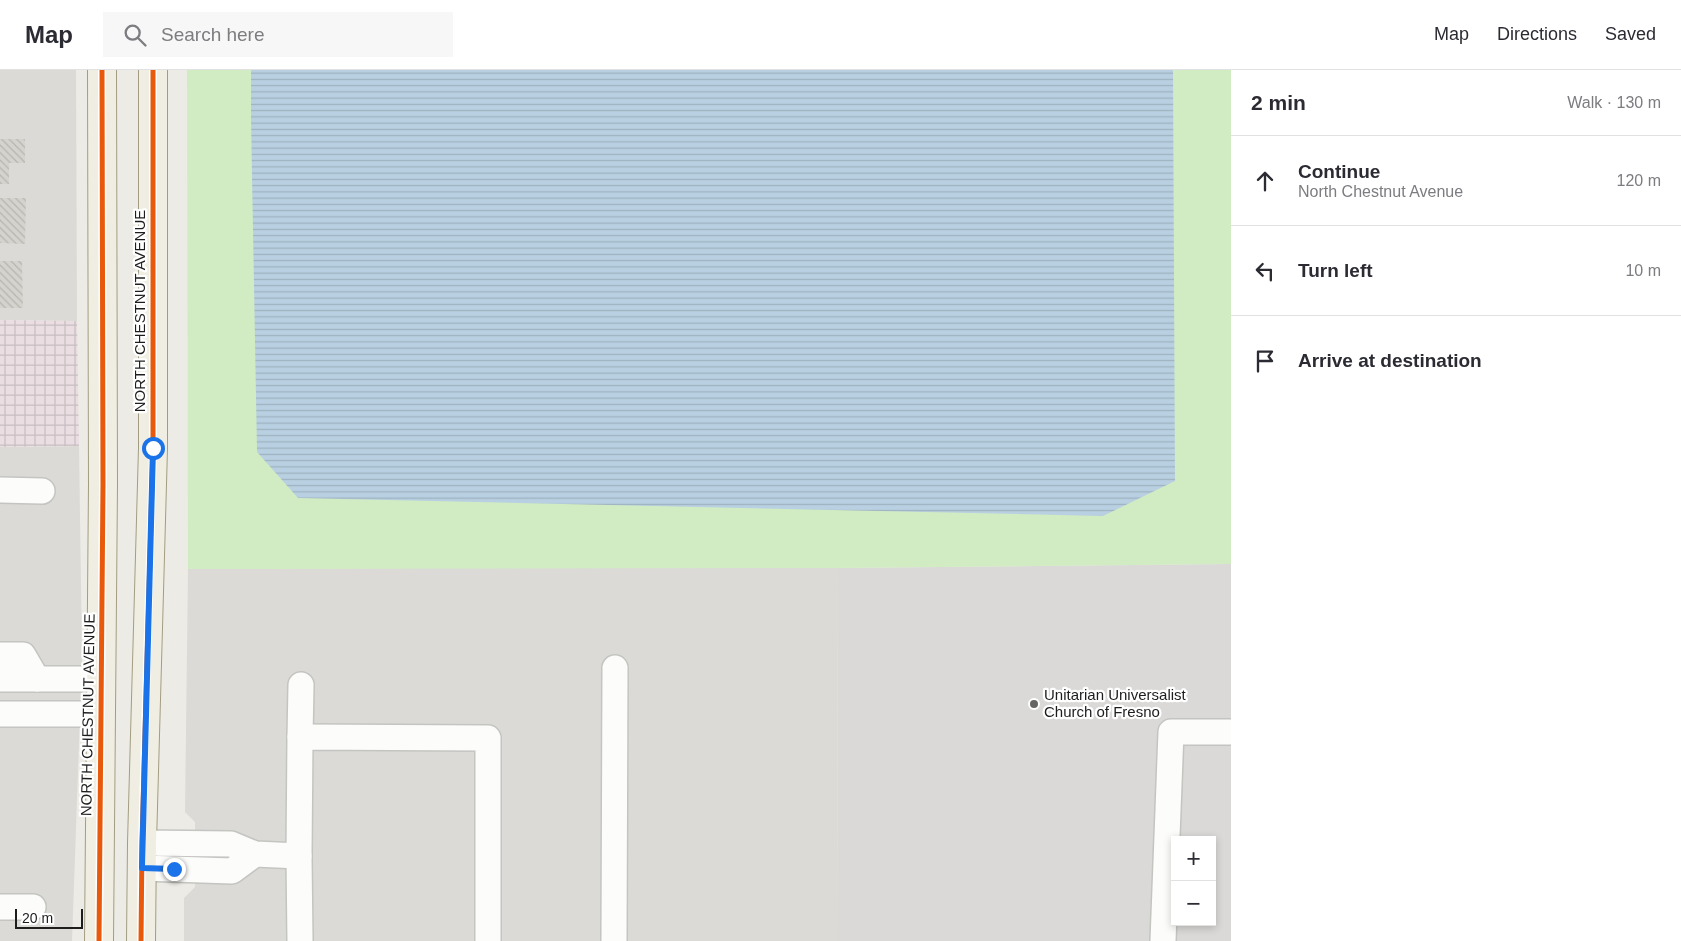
<!DOCTYPE html>
<html lang="en">
<head>
<meta charset="utf-8">
<style>
  :root { --surface:#fff; --page:#f7f7f7; --text:#2b2b33; --muted:#7c7c81; --line:#e1e1e2 }
  body { margin:0; font-family:Helvetica,sans-serif; background:var(--page); color:var(--text) }
  .controls { position:absolute; right:15px; bottom:15px; display:grid; overflow:hidden; border-radius:0px; box-shadow:0 2px 8px #0003 }
  .controls button { width:45px; height:45px; display:grid; place-items:center; padding:0; border:0; border-bottom:1px solid var(--line); background:var(--surface); color:var(--text); font:25px sans-serif }
  .scale { position:absolute; left:15px; bottom:12px; width:68px; box-sizing:border-box; padding-left:5px; border:2px solid #1d1d1d; border-top:0; font-size:14px; line-height:18px; white-space:nowrap; color:#1d1d1d; -webkit-text-stroke:4px #fff; paint-order:stroke }
  .stop { position:absolute; width:15px; height:15px; margin:-11px; border:4px solid #1a73e8; border-radius:50%; background:#fff }
  .stop.end { background:#1a73e8; border-color:#fff; box-shadow:0 1px 5px #0008 }
  .list { margin:0; padding:0; list-style:none }
  h2 { display:flex; justify-content:space-between; align-items:center; height:65px; margin:0; padding:0 20px; font-size:21px }
  h2 small { font-size:16px; font-weight:400; color:var(--muted) }
  .list li { display:grid; grid-template-columns:32px 1fr auto; gap:15px; align-items:center; box-sizing:border-box; height:90px; padding:0 20px; border-top:1px solid var(--line) }
  .list b { display:block; font-size:19px; white-space:nowrap }
  .list p { margin:0; font-size:16px; white-space:nowrap; color:var(--muted) }
  .list em { font-size:16px; font-style:normal; color:var(--muted) }
  .icon { flex:none; width:28px; height:28px; fill:none; stroke:currentColor; stroke-width:2; stroke-linecap:round; stroke-linejoin:round }
  .map { position:relative; flex:none; width:1231px; height:871px; overflow:hidden }
  header { display:flex; align-items:center; gap:30px; box-sizing:border-box; height:70px; padding:0 25px; background:var(--surface); border-bottom:1px solid var(--line) }
  header strong { font-size:24px }
  nav { display:flex; gap:28px; margin-inline-start:auto; font-size:18px }
  .search { width:350px; height:45px; background:var(--page); display:flex; align-items:center; gap:12px; box-sizing:border-box; padding:0 18px; border-radius:0px; color:var(--muted); font-size:19px }
  main { display:flex }
  aside { flex:1; background:var(--surface) }
  .map>svg:first-child { display:block }
  .residential { fill:#dbdad7 }
  .industrial { fill:url(#industrial-grid) }
  .religious { fill:#dad9d7; fill-rule:evenodd }
  .grass { fill:#d1ecc2 }
  .water { fill:url(#water-rules) }
  .building { fill:url(#building-back-hatch) }
  .lines { fill:none; stroke-linecap:round; stroke-linejoin:round }
  .minor-casing { stroke:#c4c4c1; stroke-width:28 }
  .major-casing { stroke:#a29d82; stroke-width:30 }
  .minor { stroke:#fcfcfb; stroke-width:25 }
  .major { stroke:#f0eee3; stroke-width:28 }
  .cycleway-casing { stroke:#fff; stroke-width:8 }
  .cycleway { stroke:#e8590c; stroke-width:5 }
  .route { stroke:#1a73e8; stroke-width:6 }
  .poi-dot { fill:#656563; stroke:#fff; stroke-width:2 }
  .labels { text-anchor:middle; stroke-width:4.5; stroke-linejoin:round; paint-order:stroke }
  .street-label { font-size:15px; fill:#1d1d1d; stroke:#fff }
  .poi-label { font-size:15px; fill:#1d1d1d; stroke:#fff; text-anchor:start }
</style>
</head>
<body>
<header>
<strong>Map</strong>
<div class="search"><svg class="icon" aria-label="search" viewBox="0 0 24 24"><circle cx="10" cy="10" r="6"/><path d="M15 15l6 6"/></svg>Search here</div>
<nav><a>Map</a><a>Directions</a><a>Saved</a></nav>
</header>
<main>
<div class="map">
<svg width="1231" height="871" viewBox="0 0 1231 871">
  <defs>
    <pattern id="industrial-grid" width="8" height="8" patternUnits="userSpaceOnUse" patternTransform="scale(1.25)"><rect width="8" height="8" fill="#eadee3"/><path d="M0 4h8M4 0v8" fill="none" stroke="#c8bec2"/></pattern>
    <pattern id="water-rules" width="6" height="5" patternUnits="userSpaceOnUse" patternTransform="scale(1.25)"><rect width="6" height="5" fill="#b8d0e1"/><path d="M0 2.5h6" fill="none" stroke="#9eb2c1"/></pattern>
    <pattern id="building-back-hatch" width="6" height="6" patternUnits="userSpaceOnUse" patternTransform="scale(1.25)"><rect width="6" height="6" fill="#d4d3cd"/><path d="M-1 5l2 2M0 0l6 6M5-1l2 2" fill="none" stroke="#b6b5b0"/></pattern>
  </defs>
  <rect width="100%" height="100%" fill="#ecebe5"/>
  <!-- residential -->
  <g class="residential">
    <polygon points="0,0 76,0 77,251 0,250"/>
    <polygon points="79,376 82,588 72,871 0,871 0,377"/>
    <polygon points="587,497 838,498 837,871 184,871 184,828 195,817 195,752 185,742 188,499"/>
  </g>
  <!-- industrial -->
  <polygon class="industrial" points="0,250 77,251 79,376 0,377"/>
  <!-- religious -->
  <path class="religious" d="M1231 494V871H837L838 498ZM1175 770H1212V852H1175Z"/>
  <!-- grass -->
  <polygon class="grass" points="187,0 1231,0 1231,494 838,498 188,499"/>
  <!-- water -->
  <polygon class="water" points="251,0 1173,0 1175,411 1103,446 298,428 257,382 251,49"/>
  <!-- building -->
  <g class="building">
    <polygon points="0,69 25,69 25,93 9,93 9,114 0,114"/>
    <polygon points="0,128 26,128 25,174 0,173"/>
    <polygon points="0,191 22,191 23,238 0,238"/>
  </g>
  <g class="lines">
    <defs>
      <g id="minor">
        <polyline points="0,420 42,421"/>
        <polyline points="0,585 23,585 37,609"/>
        <polyline points="0,609 101,609"/>
        <polyline points="0,644 100,644"/>
        <polyline points="300,667 301,615"/>
        <polyline points="142,773 231,774 255,784 299,786 300,667 488,668 488,871"/>
        <polyline points="299,786 300,871"/>
        <polyline points="142,798 232,801 255,784"/>
        <polyline points="0,837 33,837"/>
        <polyline points="614,871 615,598"/>
        <polyline points="1163,871 1171,662 1231,662"/>
      </g>
      <g id="major">
        <polyline points="99,871 103,414 102,0"/>
        <polyline points="141,871 142,773 153,378 153,0"/>
      </g>
    </defs>
    <!-- minor casing -->
    <use href="#minor" class="minor-casing"/>
    <!-- major casing -->
    <use href="#major" class="major-casing"/>
    <!-- minor -->
    <use href="#minor" class="minor"/>
    <!-- major -->
    <use href="#major" class="major"/>
    <defs>
      <g id="cycleway">
        <polyline points="99,871 103,414 102,0"/>
        <polyline points="141,871 142,773 153,378 153,0"/>
      </g>
    </defs>
    <!-- cycleway casing -->
    <use href="#cycleway" class="cycleway-casing"/>
    <!-- cycleway -->
    <use href="#cycleway" class="cycleway"/>
  </g>
  <g class="lines">
    <!-- route -->
    <polyline class="route" points="153,378 142,798 174,799"/>
  </g>
  <!-- markers -->
  <circle class="poi-dot" cx="1034" cy="634" r="5"/>
  <g class="labels">
    <!-- street labels -->
    <g class="street-label">
      <text transform="translate(140 241) rotate(-90)" y="5">NORTH CHESTNUT AVENUE</text>
      <text transform="translate(88 645) rotate(-89)" y="5">NORTH CHESTNUT AVENUE</text>
    </g>
    <!-- poi labels -->
    <g class="poi-label">
      <text x="1044" y="630">Unitarian Universalist<tspan x="1044" dy="17">Church of Fresno</tspan></text>
    </g>
  </g>
</svg>
<div class="controls">
<button>+</button>
<button>−</button>
</div>
<div class="scale">20 m</div>
<div class="stop" style="left:153px;top:378px"></div>
<div class="stop end" style="left:174px;top:799px"></div>
</div>
<aside>
<h2>2 min<small>Walk · 130 m</small></h2>
<ul class="list">
<li><svg class="icon" aria-label="ahead" viewBox="0 0 24 24"><path d="M12 20V5M6 11l6-6 6 6"/></svg><div><b>Continue</b><p>North Chestnut Avenue</p></div><em>120 m</em></li>
<li><svg class="icon" aria-label="left" viewBox="0 0 24 24"><path d="M17 20v-9H6M10 6l-5 5 5 5"/></svg><div><b>Turn left</b></div><em>10 m</em></li>
<li><svg class="icon" aria-label="arrive" viewBox="0 0 24 24"><path d="M6 21V4h12l-3 4 3 4H6"/></svg><div><b>Arrive at destination</b></div></li>
</ul>
</aside>
</main>
</body>
</html>
